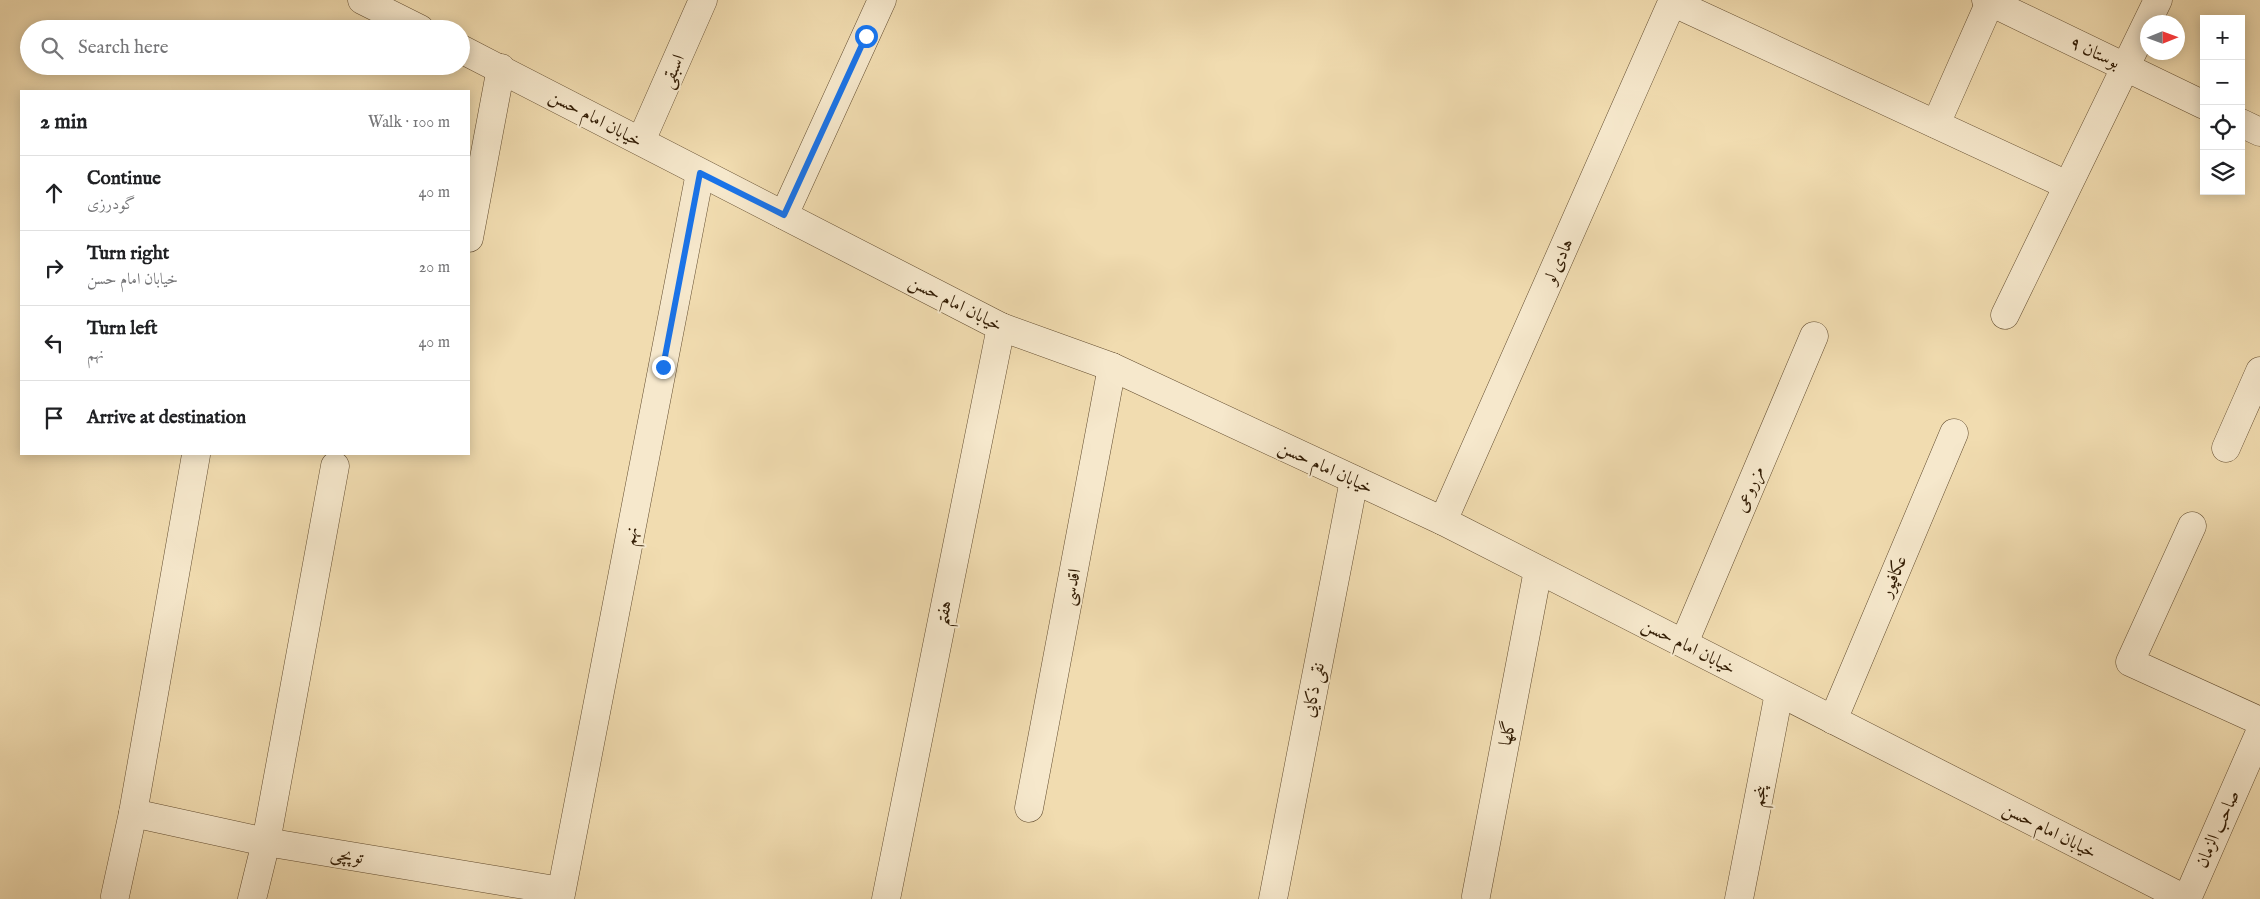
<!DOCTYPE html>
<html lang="en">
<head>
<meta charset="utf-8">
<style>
  :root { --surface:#fff; --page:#f6f6f6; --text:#202124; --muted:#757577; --line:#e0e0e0 }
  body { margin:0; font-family:"IM FELL English",Amiri,serif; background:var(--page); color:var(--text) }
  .controls { position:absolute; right:15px; top:15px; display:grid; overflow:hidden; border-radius:0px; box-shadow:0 2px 12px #0003 }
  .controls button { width:45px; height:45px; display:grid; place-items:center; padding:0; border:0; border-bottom:1px solid var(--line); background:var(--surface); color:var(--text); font:25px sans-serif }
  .compass { position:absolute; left:2140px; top:15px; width:45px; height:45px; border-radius:50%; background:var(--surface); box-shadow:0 2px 12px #0003; rotate:89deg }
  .stop { position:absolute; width:15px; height:15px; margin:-11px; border:4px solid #1a73e8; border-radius:50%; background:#fff }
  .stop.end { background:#1a73e8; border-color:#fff; box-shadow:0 1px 5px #0008 }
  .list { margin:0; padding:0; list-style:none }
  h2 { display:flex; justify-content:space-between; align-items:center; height:65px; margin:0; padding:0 20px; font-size:21px }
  h2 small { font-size:16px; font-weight:400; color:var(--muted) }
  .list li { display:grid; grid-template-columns:32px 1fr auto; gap:15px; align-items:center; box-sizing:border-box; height:75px; padding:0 20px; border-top:1px solid var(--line) }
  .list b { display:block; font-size:19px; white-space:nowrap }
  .list p { margin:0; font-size:16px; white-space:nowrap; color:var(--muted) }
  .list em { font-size:16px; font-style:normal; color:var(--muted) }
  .icon { flex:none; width:28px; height:28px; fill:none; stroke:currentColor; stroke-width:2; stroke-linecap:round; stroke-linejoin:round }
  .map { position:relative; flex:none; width:2260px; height:899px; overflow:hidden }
  .search { position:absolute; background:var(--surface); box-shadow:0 2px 12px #0003; left:20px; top:20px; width:450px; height:55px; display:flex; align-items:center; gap:12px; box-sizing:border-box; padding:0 18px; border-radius:28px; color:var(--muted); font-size:19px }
  .panel { position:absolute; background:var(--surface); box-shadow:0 2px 12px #0003; left:20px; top:90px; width:450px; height:365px; border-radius:0px }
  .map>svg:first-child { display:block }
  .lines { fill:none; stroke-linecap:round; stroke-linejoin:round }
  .minor-casing { stroke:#624c2f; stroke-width:29 }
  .minor { stroke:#f6e8cc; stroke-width:28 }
  .route { stroke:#1a73e8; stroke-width:6 }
  .labels { text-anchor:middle; stroke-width:4; stroke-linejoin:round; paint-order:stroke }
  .street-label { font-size:18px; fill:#321c04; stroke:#f6e8cc }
</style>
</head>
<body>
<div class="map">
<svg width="2260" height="899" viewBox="0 0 2260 899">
  <rect width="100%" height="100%" fill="#f1dcb0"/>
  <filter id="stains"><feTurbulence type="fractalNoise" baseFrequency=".004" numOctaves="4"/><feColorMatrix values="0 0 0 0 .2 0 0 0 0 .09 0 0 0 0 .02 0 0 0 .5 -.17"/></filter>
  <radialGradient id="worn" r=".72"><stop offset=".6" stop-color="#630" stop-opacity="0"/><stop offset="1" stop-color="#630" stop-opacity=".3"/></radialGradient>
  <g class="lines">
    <defs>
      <g id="minor">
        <polyline points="362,0 420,29"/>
        <polyline points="1986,0 2204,105"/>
        <polyline points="1672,2 2067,185"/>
        <polyline points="461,49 1001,327 1112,367 1443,521 2185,899"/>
        <polyline points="2241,123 2260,132"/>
        <polyline points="1936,124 1990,2"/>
        <polyline points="641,141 703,0"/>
        <polyline points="784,215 882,0"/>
        <polyline points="469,238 501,68"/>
        <polyline points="2005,315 2158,0"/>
        <polyline points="2226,448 2260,371"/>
        <polyline points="1443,521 1673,0"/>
        <polyline points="2192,526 2130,662 2260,721"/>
        <polyline points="1684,643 1814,336"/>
        <polyline points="1833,720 1954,433"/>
        <polyline points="1029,808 1112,367"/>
        <polyline points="133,813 266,842 561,891"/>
        <polyline points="115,896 133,813 196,455"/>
        <polyline points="1476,896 1538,570"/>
        <polyline points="252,899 266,842 335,466"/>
        <polyline points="560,899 700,173"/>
        <polyline points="886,899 1001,327"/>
        <polyline points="1273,899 1354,480"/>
        <polyline points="1739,899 1779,693"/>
        <polyline points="2187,899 2260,732"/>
      </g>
    </defs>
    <!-- minor casing -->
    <use href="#minor" class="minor-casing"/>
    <!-- minor -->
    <use href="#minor" class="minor"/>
  </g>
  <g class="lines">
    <!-- route -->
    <polyline class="route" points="663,367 700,173 784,215 866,36"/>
  </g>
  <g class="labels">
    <!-- street labels -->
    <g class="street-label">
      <text transform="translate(2095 52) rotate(25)" y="6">بوستان ۹</text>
      <text transform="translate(672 71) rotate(-66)" y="6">اسبقی</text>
      <text transform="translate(596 118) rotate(28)" y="6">خیابان امام حسن</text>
      <text transform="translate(1558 261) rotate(-66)" y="6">هادی لو</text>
      <text transform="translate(956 303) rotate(27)" y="6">خیابان امام حسن</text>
      <text transform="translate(1326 467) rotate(25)" y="6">خیابان امام حسن</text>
      <text transform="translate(1749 489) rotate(-67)" y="6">مزروعی</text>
      <text transform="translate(630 536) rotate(-79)" y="6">نهم</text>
      <text transform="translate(1893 576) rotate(-67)" y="6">عکافپور</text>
      <text transform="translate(1071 587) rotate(-79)" y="6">اقدسی</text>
      <text transform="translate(943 613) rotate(-79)" y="6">هفتم</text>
      <text transform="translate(1689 646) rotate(27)" y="6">خیابان امام حسن</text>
      <text transform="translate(1313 690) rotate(-79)" y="6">نقی ذکایی</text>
      <text transform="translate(1507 733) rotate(-79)" y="6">گلها</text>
      <text transform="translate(1759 796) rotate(-79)" y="6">پنجم</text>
      <text transform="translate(2217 829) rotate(-66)" y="6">صاحب الزمان</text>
      <text transform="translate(2050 830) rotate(27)" y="6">خیابان امام حسن</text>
      <text transform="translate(347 855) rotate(9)" y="6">توپچی</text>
    </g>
  </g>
  <rect width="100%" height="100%" filter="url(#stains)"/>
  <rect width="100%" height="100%" fill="url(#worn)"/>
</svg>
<div class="controls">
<button>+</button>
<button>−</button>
<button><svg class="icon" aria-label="locate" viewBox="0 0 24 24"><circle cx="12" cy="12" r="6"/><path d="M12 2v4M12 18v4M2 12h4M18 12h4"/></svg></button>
<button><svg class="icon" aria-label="layers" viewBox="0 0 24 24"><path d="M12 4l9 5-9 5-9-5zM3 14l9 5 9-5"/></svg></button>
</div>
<svg class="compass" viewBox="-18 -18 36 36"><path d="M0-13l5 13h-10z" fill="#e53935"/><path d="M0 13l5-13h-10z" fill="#757577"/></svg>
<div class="stop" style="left:866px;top:36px"></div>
<div class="stop end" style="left:663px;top:367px"></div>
<div class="search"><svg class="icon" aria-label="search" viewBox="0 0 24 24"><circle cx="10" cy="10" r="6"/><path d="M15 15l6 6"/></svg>Search here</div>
<section class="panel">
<h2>2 min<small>Walk · 100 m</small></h2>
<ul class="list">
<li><svg class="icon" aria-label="ahead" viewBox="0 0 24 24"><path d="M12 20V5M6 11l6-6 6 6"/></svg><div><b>Continue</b><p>گودرزی</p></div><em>40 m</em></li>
<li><svg class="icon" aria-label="right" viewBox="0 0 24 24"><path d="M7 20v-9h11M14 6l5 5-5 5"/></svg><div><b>Turn right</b><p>خیابان امام حسن</p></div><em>20 m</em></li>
<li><svg class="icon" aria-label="left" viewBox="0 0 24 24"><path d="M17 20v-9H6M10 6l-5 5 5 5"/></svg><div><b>Turn left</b><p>نهم</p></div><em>40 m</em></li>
<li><svg class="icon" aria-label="arrive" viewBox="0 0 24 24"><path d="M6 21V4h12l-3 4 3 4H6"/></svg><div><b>Arrive at destination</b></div></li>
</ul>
</section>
</div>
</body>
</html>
